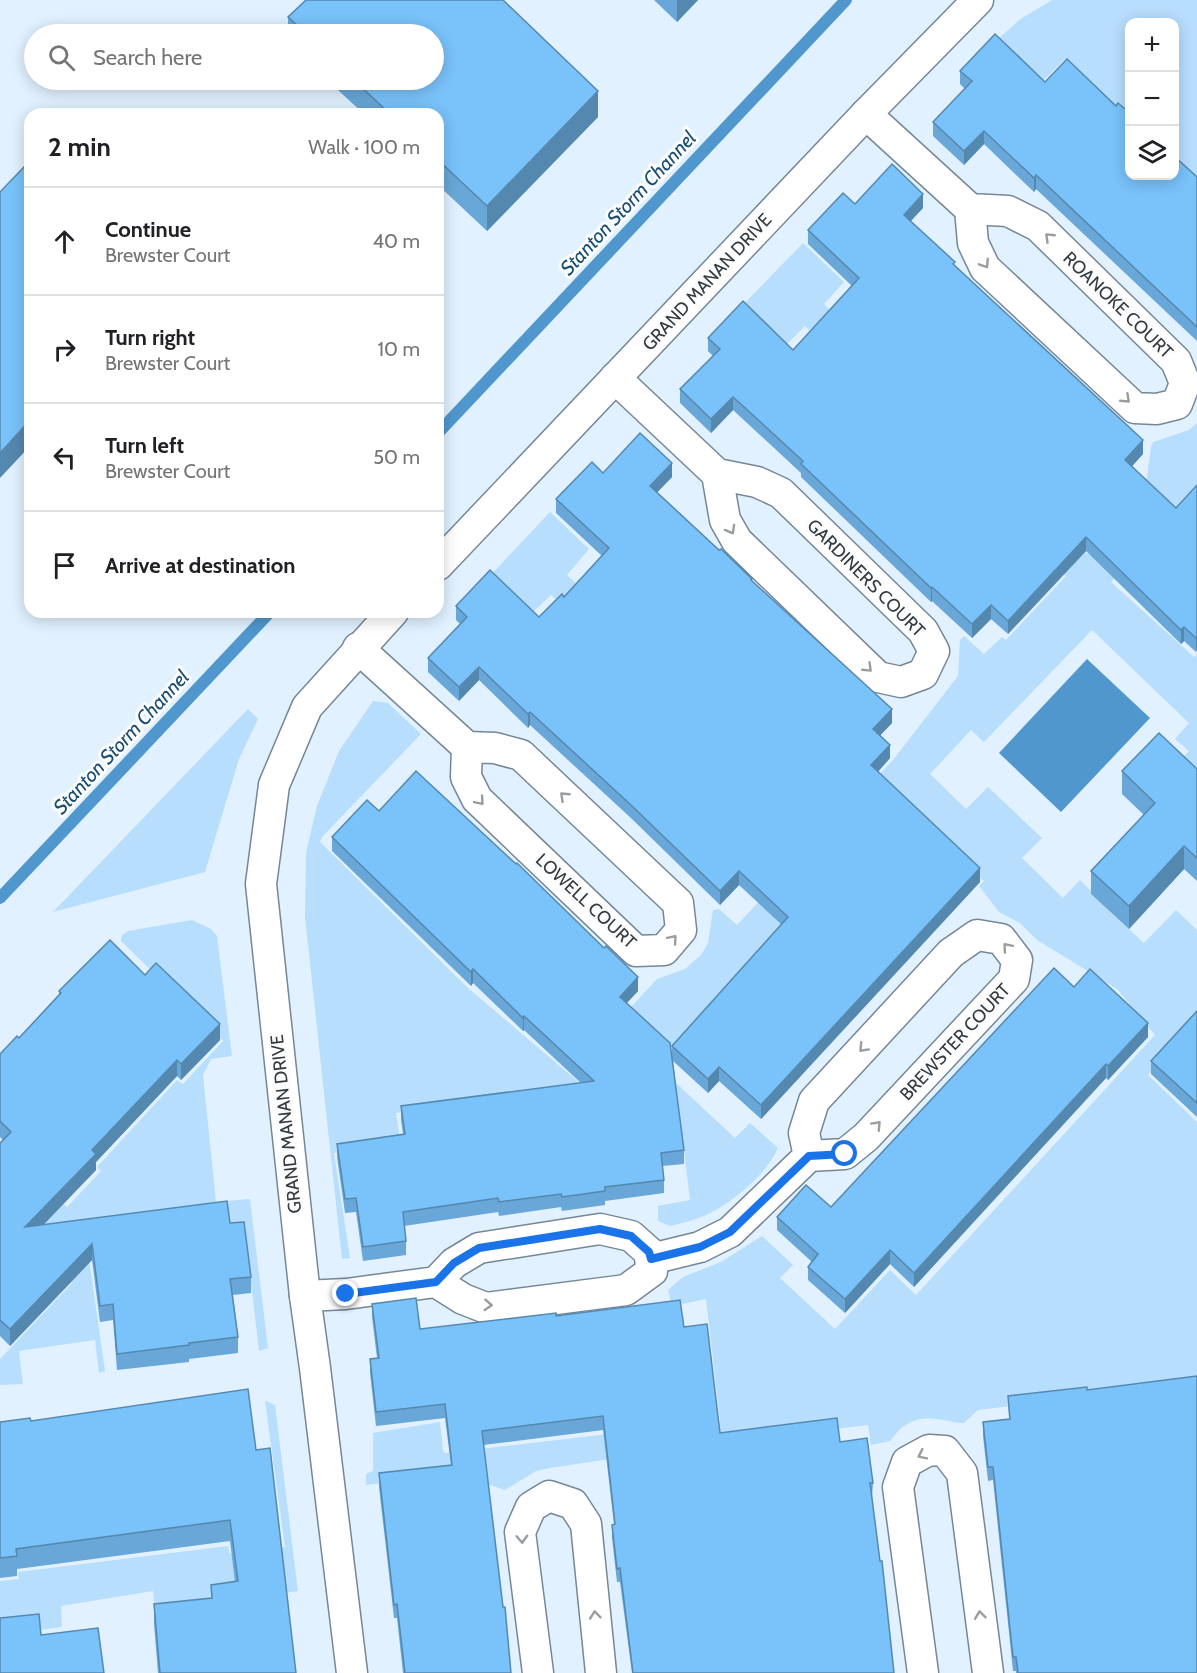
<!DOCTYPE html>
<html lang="en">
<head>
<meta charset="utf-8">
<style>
  :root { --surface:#fff; --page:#f2f2f2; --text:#202124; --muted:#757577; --line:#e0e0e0 }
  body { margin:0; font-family:Cabin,sans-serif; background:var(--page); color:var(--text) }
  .controls { position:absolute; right:18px; top:18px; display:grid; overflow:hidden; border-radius:12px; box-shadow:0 3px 15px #0003 }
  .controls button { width:54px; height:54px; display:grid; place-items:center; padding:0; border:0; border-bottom:2px solid var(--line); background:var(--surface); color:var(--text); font:30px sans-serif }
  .stop { position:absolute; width:18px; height:18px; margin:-14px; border:4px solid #1a73e8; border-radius:50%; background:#fff }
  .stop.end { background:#1a73e8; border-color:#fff; box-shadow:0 2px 6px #0008 }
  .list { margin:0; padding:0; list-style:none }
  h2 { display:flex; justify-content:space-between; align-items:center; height:78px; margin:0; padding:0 24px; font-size:26px }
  h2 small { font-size:20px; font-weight:400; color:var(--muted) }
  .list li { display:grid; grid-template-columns:39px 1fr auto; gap:18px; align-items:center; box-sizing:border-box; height:108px; padding:0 24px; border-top:2px solid var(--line) }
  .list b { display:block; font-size:22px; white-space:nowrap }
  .list p { margin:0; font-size:20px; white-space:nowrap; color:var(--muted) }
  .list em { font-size:20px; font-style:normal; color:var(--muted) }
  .icon { flex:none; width:33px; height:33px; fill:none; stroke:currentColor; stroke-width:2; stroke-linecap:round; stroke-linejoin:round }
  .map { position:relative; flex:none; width:1197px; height:1673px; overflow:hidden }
  .search { position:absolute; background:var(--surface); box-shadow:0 3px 15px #0003; left:24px; top:24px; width:420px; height:66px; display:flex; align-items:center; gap:15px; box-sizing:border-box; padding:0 21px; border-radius:33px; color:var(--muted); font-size:22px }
  .panel { position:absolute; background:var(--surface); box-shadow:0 3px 15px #0003; left:24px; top:108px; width:420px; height:510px; border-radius:18px }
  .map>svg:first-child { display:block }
  .green { fill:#b8defd }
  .water { fill:#4f97cd }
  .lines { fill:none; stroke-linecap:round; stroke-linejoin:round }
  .stream { stroke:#4f97cd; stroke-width:12 }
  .street-casing { stroke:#758796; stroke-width:33 }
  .street { stroke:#fff; stroke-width:30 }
  .wall { fill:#68a7d7 }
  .shaded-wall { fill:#5588af }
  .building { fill:#79c2fa; stroke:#5588af; stroke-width:1.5 }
  .oneway { stroke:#999da0 }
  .route { stroke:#1a73e8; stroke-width:8 }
  .labels { text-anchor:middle; stroke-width:6; stroke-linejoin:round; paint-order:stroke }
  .street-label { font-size:18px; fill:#333b41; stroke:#fcfcfc }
  .water-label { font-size:20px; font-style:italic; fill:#174d72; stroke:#fcfcfc }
</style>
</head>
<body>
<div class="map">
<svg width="1197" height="1673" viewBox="0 0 1197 1673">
  <rect width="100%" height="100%" fill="#e1f1ff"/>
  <!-- green -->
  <g class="green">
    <polygon points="1052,0 1197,0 1197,187 1175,165 1174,22 1130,22 1129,122 1065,59 1041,83 997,40 1019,20"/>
    <path d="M803 243 844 282 824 304 1087 554 1145 491 1151 447 1153 442 1189 430 1197 423V491L1111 582 1194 657 1197 654V791L1173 769 1189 751 1175 739 1189 723 1092 630 984 742 971 730 930 774 966 809 988 787 1042 838 1022 858 1063 898 1080 880 1092 892 1091 894 1144 943 1176 910 1197 930V1023L1148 1075 1197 1122V1386L1093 1396 978 1410 964 1423H960C929 1417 911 1412 890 1441L871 1445 868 1425 717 1443 550 1468 536 1471 505 1490 461 1475 366 1485V1474L373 1471V1433L440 1422 443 1451 446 1453 720 1421 706 1299 672 1306 668 1290 683 1277 721 1262 762 1236 793 1265 780 1278 835 1329 890 1270 916 1295 1155 1035 1117 989 1037 940 1020 923 999 912 979 886 984 881 902 804 660 1068 735 1138 750 1123 778 1148C767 1174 732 1203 706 1215 695 1220 682 1223 670 1226L658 1221V1206L690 1200 676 1086 396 1113 401 1143 334 1153 350 1258 342 1259 305 917 306 853 317 806 339 751 373 701 388 703 421 734 322 837 320 842 468 988 581 1084 628 1010 657 979 685 969 701 955 708 943 713 910 719 909 737 925 815 842 551 595 531 614 489 577 550 512 589 549 567 575 835 821 893 760 958 676 960 640 964 636 984 654 1002 637 1006 640 1066 576 805 326 783 348 740 308Z"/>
    <polygon points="248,709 258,719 239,759 205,872 53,912"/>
    <polygon points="192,920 211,929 217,936 232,1056 211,1059 203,1075 216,1202 250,1199 268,1348 259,1351 245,1233 233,1234 228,1213 85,1231 105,1371 99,1373 95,1340 19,1351 23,1384 0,1385 0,1359 72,1283 31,1242 51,1193 67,1207 101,1171 97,1167 177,1080 183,1084 223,1041 121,941 122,935 128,931"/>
    <polygon points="265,1401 275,1405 298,1591 155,1610 153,1591 61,1606 62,1627 0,1635 0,1581 19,1579 18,1572 228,1546 230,1554 285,1547"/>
  </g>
  <!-- water -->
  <polygon class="water" points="1087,659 1150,718 1061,812 999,753"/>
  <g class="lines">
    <!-- stream -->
    <g class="stream">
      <polyline points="438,433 846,0"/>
      <polyline points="0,898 270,612"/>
    </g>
    <defs>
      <g id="street">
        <polyline points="866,114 970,209 1008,211 1038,226 1176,361 1185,383 1177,404 1157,409 1135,408 985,268 973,243 970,209"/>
        <polyline points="615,378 717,474 757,482 781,493 923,631 934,651 923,674 901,682 878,677 737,541 725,520 717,474"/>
        <polyline points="438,565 866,114 978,0"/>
        <polyline points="358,648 467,747 495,748 521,755 678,903 681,930 664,950 636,951 477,799 466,777 467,747"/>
        <polyline points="651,1259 700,1247 730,1232 809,1156 845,1154 866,1137 1014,979 1017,960 1001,939 977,935 951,953 814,1101 804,1133 809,1156"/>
        <polyline points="305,1296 346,1294 436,1282 454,1263 479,1248 600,1229 631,1236 649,1252 652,1271 626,1290 486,1308 463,1299 436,1282"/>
        <polyline points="352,1673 315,1368 305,1296 261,884 274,785 307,707 393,612"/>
        <polyline points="538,1673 520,1532 531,1507 549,1496 573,1504 586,1524 601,1673"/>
        <polyline points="923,1673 898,1487 907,1462 929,1450 945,1451 962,1473 988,1673"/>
      </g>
    </defs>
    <!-- street casing -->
    <use href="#street" class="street-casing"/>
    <!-- street -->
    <use href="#street" class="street"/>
  </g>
  <!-- wall -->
  <g class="wall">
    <polygon points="306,0 503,0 598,91 598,117 487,231 438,185 438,114 364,114 327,80 434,80 434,34 288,34 288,17"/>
    <polygon points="654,0 698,0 677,22"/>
    <polygon points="960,71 1045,82 1116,106 1197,177 1197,341 1036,189 1034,192 984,144 964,165 933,136 933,122 965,89 960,84"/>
    <polygon points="855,204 923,208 911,221 1143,454 1132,466 1176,508 1197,485 1196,652 1184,641 1181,644 1086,551 1008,634 991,619 972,638 932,601 931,602 801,477 801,473 733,410 711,433 680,403 680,389 713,356 708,351 708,338 793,350 852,286 808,244 808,230"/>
    <polygon points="603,473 672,477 657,492 752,581 892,723 880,735 890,758 878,772 980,882 761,1119 719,1081 708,1093 673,1061 684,1150 684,1164 662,1166 664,1180 664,1193 605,1201 605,1205 562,1211 561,1207 499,1216 498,1212 404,1226 406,1241 406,1255 363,1261 356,1212 345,1213 337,1157 337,1144 403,1134 401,1120 401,1106 581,1083 524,1030 523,1031 473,983 471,986 332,851 332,837 379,811 638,991 627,1003 672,1053 672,1046 782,925 739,885 720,905 632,819 530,725 528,728 479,680 459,701 428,672 428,658 460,624 456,620 456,606 539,617 564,597 602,556 556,513 556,499"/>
    <polygon points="1197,769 1197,881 1184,869 1129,929 1091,894 1091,871 1144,815 1122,794 1122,771"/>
    <polygon points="145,975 220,1040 181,1080 177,1076 96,1162 96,1170 43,1225 230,1223 251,1277 251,1293 233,1295 238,1337 238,1353 189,1359 189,1362 117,1370 113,1320 100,1322 92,1260 10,1346 0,1336 0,1143 3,1140 0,1137 0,1054 19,1038 59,994 59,991"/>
    <polygon points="1074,987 1148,1037 1108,1080 1106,1078 914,1287 890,1264 845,1313 808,1280 808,1267 812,1262 777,1230 777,1217 831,1207"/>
    <polygon points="1197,1011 1197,1117 1151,1074 1151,1061"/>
    <polygon points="372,1304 420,1329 556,1316 684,1327 720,1433 840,1442 873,1483 872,1497 894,1673 632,1673 620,1582 617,1582 612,1538 612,1525 614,1524 603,1430 483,1445 511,1673 403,1673 397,1618 394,1618 379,1487 379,1473 451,1465 445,1418 376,1426 370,1373 370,1359 377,1358 372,1317"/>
    <polygon points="1087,1390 1197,1673 1016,1673 1016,1671 1013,1671 993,1480 988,1481 983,1436 983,1422 1009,1419 1008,1396"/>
    <polygon points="31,1421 256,1450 296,1673 158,1673 154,1624 154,1604 211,1598 211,1585 235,1582 230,1541 17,1569 17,1576 0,1578 0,1422"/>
  </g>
  <!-- shaded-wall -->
  <g class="shaded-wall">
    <polygon points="677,0 698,0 677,22"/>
    <polygon points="598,91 598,117 487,231 487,206"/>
    <polygon points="984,131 984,144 964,165 964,151"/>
    <polygon points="1036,175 1036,189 1034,192 1034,178"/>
    <polygon points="923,194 923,208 904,228 904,215"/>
    <polygon points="733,397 733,410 711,433 711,419"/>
    <polygon points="30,420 30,446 0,478 0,453"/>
    <polygon points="1143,440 1143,454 1125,474 1125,460"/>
    <polygon points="672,463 672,477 650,500 650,486"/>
    <polygon points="1086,537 1086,551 1008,634 1008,621"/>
    <polygon points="932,587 932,601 931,602 931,588"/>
    <polygon points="991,605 991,619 972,638 972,624"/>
    <polygon points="1184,627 1184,641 1181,644 1181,630"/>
    <polygon points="1197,637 1197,650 1196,652 1196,638"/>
    <polygon points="479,667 479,680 459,701 459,687"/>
    <polygon points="892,709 892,723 873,743 873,729"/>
    <polygon points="530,712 530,725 528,728 528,714"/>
    <polygon points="890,745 890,758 871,779 871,765"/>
    <polygon points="1184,846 1184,869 1129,929 1129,906"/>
    <polygon points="980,868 980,882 761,1119 761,1105"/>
    <polygon points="739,871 739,885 720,905 720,891"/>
    <polygon points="473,969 473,983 471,986 471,972"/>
    <polygon points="638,977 638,991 620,1010 620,997"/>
    <polygon points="524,1016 524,1030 523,1031 523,1018"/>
    <polygon points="1148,1023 1148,1037 1108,1080 1108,1066"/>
    <polygon points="220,1024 220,1040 181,1080 181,1064"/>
    <polygon points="177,1060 177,1076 96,1162 96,1170 25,1244 25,1227 92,1150"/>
    <polygon points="1106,1064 1106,1078 914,1287 914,1273"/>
    <polygon points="719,1067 719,1081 708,1093 708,1079"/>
    <polygon points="92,1244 92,1260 10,1346 10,1329"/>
    <polygon points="890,1250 890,1264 845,1313 845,1299"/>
  </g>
  <!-- building -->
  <g class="building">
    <polygon points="306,0 503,0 598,91 487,206 438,160 438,114 390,114 354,80 434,80 434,34 307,34 288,17"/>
    <polygon points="995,34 1045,82 1067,59 1116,106 1118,103 1130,113 1130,176 1174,176 1174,156 1197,177 1197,327 1036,175 1034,178 984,131 964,151 933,122 972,81 960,71"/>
    <polygon points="892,164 923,194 904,215 955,262 953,264 1143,440 1125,460 1176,508 1197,485 1197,637 1196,638 1184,627 1181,630 1086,537 1008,621 991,605 972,624 932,587 931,588 801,464 803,461 733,397 711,419 680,389 720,349 708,338 743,301 793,350 859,278 808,230 843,193 855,204"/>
    <polygon points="24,167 30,171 30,420 0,453 0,192"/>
    <polygon points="640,433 672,463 650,486 719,550 721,549 752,579 751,580 892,709 873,729 890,745 871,765 980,868 761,1105 719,1067 708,1079 672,1046 788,917 739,871 720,891 632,806 530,712 528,714 479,667 459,687 428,658 467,617 456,606 490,570 539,617 562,594 564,597 609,548 556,499 592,462 603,473"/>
    <polygon points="1159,733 1197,769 1197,858 1184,846 1129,906 1091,871 1155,803 1122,771"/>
    <polygon points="416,771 516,864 517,863 604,948 606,946 638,977 620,997 670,1043 684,1150 661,1153 664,1180 605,1187 605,1191 562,1197 561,1194 499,1202 498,1198 403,1212 406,1241 363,1247 356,1198 345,1199 337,1144 405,1134 401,1106 594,1081 524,1016 523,1018 473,969 471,972 332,837 367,800 379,811"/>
    <polygon points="110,940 145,975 156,963 220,1024 181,1064 177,1060 92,1150 96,1154 25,1227 227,1201 230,1223 244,1222 251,1277 230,1279 238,1337 189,1343 189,1345 117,1354 113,1304 100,1306 92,1244 10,1329 0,1320 0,1143 11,1132 0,1121 0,1054 17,1036 19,1038 61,993 59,991"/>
    <polygon points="1054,968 1074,987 1090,969 1148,1023 1108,1066 1106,1064 914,1273 890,1250 845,1299 808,1267 818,1254 777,1217 806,1185 831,1207"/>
    <polygon points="1197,1011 1197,1103 1151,1061"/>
    <polygon points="416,1298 420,1329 556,1313 556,1316 680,1300 684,1327 707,1324 720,1433 837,1418 840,1442 867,1438 873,1483 870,1483 880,1561 882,1561 894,1673 633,1673 620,1568 617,1569 612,1525 615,1524 603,1416 482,1431 503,1607 505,1607 511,1673 405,1673 397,1604 394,1605 379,1473 452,1465 445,1404 376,1412 370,1359 379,1358 372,1304"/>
    <polygon points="1197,1376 1197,1673 1018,1673 1016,1657 1013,1657 993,1467 988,1467 983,1422 1010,1419 1008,1396 1087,1387 1087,1390"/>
    <polygon points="248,1389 256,1450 270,1448 296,1673 160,1673 154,1604 212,1598 211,1585 238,1581 230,1520 16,1549 17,1556 0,1558 0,1422 30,1418 31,1421"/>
    <polygon points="39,1614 41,1635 98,1628 104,1673 0,1673 0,1618"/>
  </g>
  <!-- one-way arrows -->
  <defs><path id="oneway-chevron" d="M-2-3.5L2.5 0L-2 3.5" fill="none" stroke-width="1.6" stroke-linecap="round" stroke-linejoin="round" transform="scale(1.5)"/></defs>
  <g class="oneway">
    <use href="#oneway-chevron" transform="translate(1049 237) rotate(-136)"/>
    <use href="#oneway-chevron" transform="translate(985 264) rotate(57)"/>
    <use href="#oneway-chevron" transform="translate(1126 399) rotate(43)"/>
    <use href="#oneway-chevron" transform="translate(731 530) rotate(61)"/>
    <use href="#oneway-chevron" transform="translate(868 668) rotate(44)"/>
    <use href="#oneway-chevron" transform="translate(564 796) rotate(-137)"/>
    <use href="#oneway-chevron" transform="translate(480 801) rotate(50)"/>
    <use href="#oneway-chevron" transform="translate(673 939) rotate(-50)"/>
    <use href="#oneway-chevron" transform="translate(1007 947) rotate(-130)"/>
    <use href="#oneway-chevron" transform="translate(863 1048) rotate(133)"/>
    <use href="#oneway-chevron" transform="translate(877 1125) rotate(-47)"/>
    <use href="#oneway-chevron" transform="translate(488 1305) rotate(4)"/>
    <use href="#oneway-chevron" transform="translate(922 1455) rotate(154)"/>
    <use href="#oneway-chevron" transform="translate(522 1539) rotate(88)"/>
    <use href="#oneway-chevron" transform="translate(595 1615) rotate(-96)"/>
    <use href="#oneway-chevron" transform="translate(980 1615) rotate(-97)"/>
  </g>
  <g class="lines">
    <!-- route -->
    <polyline class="route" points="346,1294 436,1282 454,1263 479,1248 600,1229 631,1236 649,1252 651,1259 700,1247 730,1232 809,1156 845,1154"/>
  </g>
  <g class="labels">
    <!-- street labels -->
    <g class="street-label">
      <text transform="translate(707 282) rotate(-47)" y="6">GRAND MANAN DRIVE</text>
      <text transform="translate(1118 305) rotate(44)" y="6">ROANOKE COURT</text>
      <text transform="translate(866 578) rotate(45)" y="6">GARDINERS COURT</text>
      <text transform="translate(586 901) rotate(43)" y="6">LOWELL COURT</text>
      <text transform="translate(955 1042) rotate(-47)" y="6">BREWSTER COURT</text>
      <text transform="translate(286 1124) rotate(-96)" y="6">GRAND MANAN DRIVE</text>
    </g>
    <!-- water labels -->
    <g class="water-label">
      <text transform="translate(628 203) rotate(-47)" y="7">Stanton Storm Channel</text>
      <text transform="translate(121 742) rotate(-47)" y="7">Stanton Storm Channel</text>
    </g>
  </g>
</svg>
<div class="controls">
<button>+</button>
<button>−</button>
<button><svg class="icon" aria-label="layers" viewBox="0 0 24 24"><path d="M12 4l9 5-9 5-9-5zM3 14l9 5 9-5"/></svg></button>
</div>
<div class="stop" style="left:845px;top:1154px"></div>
<div class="stop end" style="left:346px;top:1294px"></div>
<div class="search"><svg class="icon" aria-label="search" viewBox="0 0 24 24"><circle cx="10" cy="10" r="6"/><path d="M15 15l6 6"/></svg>Search here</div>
<section class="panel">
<h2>2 min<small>Walk · 100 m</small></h2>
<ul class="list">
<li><svg class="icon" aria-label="ahead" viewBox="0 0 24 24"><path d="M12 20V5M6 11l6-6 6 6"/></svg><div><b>Continue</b><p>Brewster Court</p></div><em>40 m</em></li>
<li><svg class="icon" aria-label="right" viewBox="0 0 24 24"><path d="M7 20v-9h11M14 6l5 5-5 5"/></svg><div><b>Turn right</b><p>Brewster Court</p></div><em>10 m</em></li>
<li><svg class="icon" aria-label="left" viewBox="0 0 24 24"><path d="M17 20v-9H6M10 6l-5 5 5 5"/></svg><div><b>Turn left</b><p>Brewster Court</p></div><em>50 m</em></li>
<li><svg class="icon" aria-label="arrive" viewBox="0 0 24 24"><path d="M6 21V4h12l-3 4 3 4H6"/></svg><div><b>Arrive at destination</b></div></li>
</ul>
</section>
</div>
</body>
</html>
